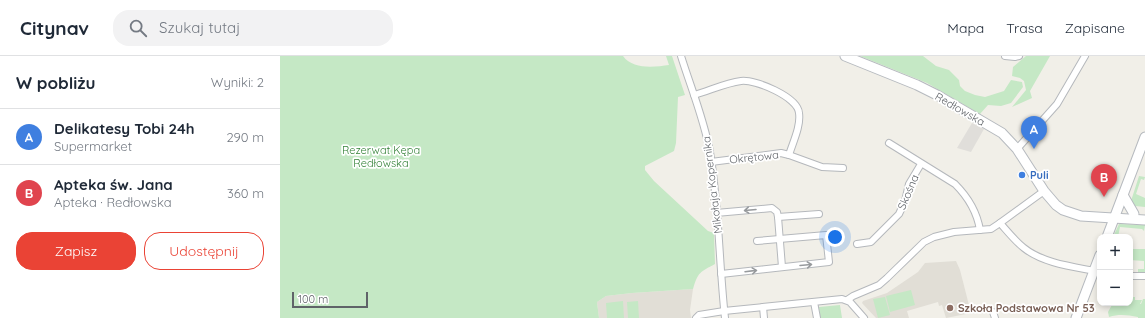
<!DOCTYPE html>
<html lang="pl">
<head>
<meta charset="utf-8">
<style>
  :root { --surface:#fff; --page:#f2f2f3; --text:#1f2937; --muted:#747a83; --line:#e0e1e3; --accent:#ea4335 }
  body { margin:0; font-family:Quicksand,sans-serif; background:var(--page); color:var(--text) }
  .controls { position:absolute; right:12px; bottom:12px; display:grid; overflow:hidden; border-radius:8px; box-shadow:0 2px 6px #0003 }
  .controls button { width:36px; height:36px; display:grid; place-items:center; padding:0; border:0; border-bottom:1px solid var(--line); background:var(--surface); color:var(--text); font:20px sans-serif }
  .scale { position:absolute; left:12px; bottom:10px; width:76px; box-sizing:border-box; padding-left:4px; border:2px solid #5f6368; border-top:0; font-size:11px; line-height:14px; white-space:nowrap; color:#5f6368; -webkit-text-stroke:3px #fff; paint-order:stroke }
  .you { position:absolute; left:555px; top:181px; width:14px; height:14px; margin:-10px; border:3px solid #fff; border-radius:50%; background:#1a73e8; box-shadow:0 0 0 6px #1a73e833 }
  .badge { display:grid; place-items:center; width:26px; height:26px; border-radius:50%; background:var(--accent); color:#fff; font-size:13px; font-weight:700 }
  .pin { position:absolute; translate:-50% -33px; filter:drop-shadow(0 1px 2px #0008) }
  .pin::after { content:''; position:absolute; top:21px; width:14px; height:12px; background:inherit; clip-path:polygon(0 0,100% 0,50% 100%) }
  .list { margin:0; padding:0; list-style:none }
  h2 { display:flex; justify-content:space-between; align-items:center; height:52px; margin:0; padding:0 16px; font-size:17px }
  h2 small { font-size:13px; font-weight:400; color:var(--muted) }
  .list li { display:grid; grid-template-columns:26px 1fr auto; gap:12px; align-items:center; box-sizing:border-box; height:56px; padding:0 16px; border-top:1px solid var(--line) }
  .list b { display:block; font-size:15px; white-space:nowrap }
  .list p { margin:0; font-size:13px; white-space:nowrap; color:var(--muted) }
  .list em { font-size:13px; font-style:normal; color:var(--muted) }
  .actions { display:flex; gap:8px; padding:12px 16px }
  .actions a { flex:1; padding:9px 0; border:1px solid var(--accent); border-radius:16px; text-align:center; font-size:14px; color:var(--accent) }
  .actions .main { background:var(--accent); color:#fff }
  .icon { flex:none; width:22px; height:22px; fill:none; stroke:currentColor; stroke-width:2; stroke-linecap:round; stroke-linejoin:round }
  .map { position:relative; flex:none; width:865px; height:262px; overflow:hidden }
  header { display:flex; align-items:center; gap:24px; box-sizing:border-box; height:56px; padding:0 20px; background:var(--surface); border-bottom:1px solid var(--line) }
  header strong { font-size:19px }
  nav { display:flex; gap:22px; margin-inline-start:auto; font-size:14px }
  .search { width:280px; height:36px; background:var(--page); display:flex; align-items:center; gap:10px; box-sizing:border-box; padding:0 14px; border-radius:16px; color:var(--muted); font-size:15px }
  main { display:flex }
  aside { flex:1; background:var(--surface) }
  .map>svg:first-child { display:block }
  .industrial { fill:#e0deda }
  .education { fill:#e1ded6 }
  .green { fill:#c5e8c5 }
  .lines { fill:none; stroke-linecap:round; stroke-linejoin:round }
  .street-casing { stroke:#b5b8bc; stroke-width:8 }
  .secondary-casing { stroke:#b6babf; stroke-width:11 }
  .street { stroke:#fff; stroke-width:6 }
  .secondary { stroke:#fff; stroke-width:9 }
  .oneway { stroke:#979a9d }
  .shop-dot { fill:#3f7fe0; stroke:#fff; stroke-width:1.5 }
  .education-dot { fill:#8d6e63; stroke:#fff; stroke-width:1.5 }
  .labels { text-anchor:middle; stroke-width:3.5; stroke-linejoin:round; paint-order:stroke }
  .street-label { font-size:11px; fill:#5f6368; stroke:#fff }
  .park-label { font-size:11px; fill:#348238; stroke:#fff }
  .shop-label { font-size:11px; font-weight:bold; fill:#366cbe; stroke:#fff; text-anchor:start }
  .education-label { font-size:11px; font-weight:bold; fill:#785e54; stroke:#fff; text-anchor:start }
</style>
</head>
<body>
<header>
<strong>Citynav</strong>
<div class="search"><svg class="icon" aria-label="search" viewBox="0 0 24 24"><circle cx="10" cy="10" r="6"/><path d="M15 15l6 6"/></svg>Szukaj tutaj</div>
<nav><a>Mapa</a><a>Trasa</a><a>Zapisane</a></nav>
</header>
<main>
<aside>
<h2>W pobliżu<small>Wyniki: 2</small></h2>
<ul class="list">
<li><span class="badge" style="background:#3f7fe0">A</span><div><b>Delikatesy Tobi 24h</b><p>Supermarket</p></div><em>290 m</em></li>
<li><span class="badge" style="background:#e0444e">B</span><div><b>Apteka św. Jana</b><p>Apteka · Redłowska</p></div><em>360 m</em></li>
</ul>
<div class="actions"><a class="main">Zapisz</a><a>Udostępnij</a></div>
</aside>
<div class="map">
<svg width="865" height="262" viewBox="0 0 865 262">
  <rect width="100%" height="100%" fill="#f1efe8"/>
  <!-- industrial -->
  <polygon class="industrial" points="692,67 704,73 691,96 677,92"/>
  <!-- education -->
  <g class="education">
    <polygon points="676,205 680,214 691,257 666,262 662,249 659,250 658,246 627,255 629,262 596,262 582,247 583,245 607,237 638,216 645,207"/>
    <polygon points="413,233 410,254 411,262 319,262 317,246 326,240 352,237"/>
  </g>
  <!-- green -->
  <g class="green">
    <path d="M0 0H343C353 14 375 11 389 9L386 0H392L405 39 398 41 396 87 394 95 365 110V114L374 125 428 175 434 177 435 208C420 216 418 216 413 233L352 237 326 240 317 246 319 262H0Z"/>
    <polygon points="580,0 643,0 656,10 669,14 679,24 680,30 685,35 695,39 705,41 724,35 731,24 742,26 743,31 731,47 721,50 708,49 700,58 647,27"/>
    <polygon points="746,0 770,0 750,35 752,42 732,51 746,34 744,25 740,22 732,20 733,11"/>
    <polygon points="859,120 865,121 864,124 861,123 856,138 865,142 865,151 855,150 851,145"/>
    <polygon points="839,168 865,169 864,175 862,173 840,171 838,181 833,181"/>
    <polygon points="850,193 865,193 865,217 858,217 858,213 864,213 864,205 850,204"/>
    <polygon points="631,234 635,249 610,256 606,240"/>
    <polygon points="605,241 610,259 598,262 593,243"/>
    <path d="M850 241H855V244H862L860 248H861L863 243H865V262H858V261C847 259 839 258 829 261L828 256 833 247H850Z"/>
    <polygon points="343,245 344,262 327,262 326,247"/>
    <polygon points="358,245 359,262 348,262 347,246"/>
    <polygon points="560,249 562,262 540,262 539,251"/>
  </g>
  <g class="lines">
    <defs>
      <g id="street">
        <path d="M401 0C411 32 424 63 430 96 439 150 439 207 445 262"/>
        <polyline points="725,0 735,1 739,0"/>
        <path d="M414 39C429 35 445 27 461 25 475 23 518 41 519 57 521 70 513 86 509 99"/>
        <path d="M609 87 675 128C688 141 697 156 700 174"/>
        <polyline points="737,93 777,48 805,0"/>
        <polyline points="431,106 501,97 509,99 542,111 563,112"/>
        <polyline points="436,157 492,152 497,156 498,161 502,211"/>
        <polyline points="498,161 539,158"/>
        <path d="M720 167C728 176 735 185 744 192 764 208 796 211 820 216"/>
        <polyline points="577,188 591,186 619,158 625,145 629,128 641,108"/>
        <polyline points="441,218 549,206 546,179 477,185"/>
        <polyline points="850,220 865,220"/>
        <polyline points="567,244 573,240 599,229 607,222 644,186 654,181 674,176 711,173 720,167 764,135"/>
        <polyline points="534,246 537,262"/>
        <polyline points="483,251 484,262"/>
        <polyline points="713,256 715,262"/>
        <polyline points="416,262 419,259 444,255 562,243 570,246 584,262"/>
      </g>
      <g id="secondary">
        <polyline points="565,0 637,29 657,39 722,77 737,93 764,135 776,149 783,154 801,160 865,164"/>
        <polyline points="843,139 854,158"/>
        <polyline points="827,181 865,81"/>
        <polyline points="796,262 820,199"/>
      </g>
    </defs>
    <!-- street casing -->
    <use href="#street" class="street-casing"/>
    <!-- secondary casing -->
    <use href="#secondary" class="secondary-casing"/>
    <!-- street -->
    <use href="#street" class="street"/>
    <!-- secondary -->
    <use href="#secondary" class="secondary"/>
  </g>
  <!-- one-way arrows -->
  <defs><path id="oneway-shaft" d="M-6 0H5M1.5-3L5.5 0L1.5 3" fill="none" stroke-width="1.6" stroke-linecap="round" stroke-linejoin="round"/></defs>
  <g class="oneway">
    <use href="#oneway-shaft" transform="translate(470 154) rotate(175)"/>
    <use href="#oneway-shaft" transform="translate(526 209) rotate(-5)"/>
    <use href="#oneway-shaft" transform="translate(471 215) rotate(-7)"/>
  </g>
  <!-- markers -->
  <circle class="shop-dot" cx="742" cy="119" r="4"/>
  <circle class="education-dot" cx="670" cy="252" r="4"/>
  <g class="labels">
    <!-- street labels -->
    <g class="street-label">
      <text transform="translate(680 53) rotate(30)" y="4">Redłowska</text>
      <text transform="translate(474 101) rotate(-6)" y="4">Okrętowa</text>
      <text transform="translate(432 129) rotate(-97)" y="4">Mikołaja Kopernika</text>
      <text transform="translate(628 136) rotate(-67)" y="4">Skośna</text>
    </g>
    <!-- park labels -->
    <g class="park-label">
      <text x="101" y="98">Rezerwat Kępa<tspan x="101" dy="13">Redłowska</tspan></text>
    </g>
    <!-- shop labels -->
    <g class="shop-label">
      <text x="750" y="123">Puli</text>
    </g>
    <!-- education labels -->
    <g class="education-label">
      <text x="678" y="256">Szkoła Podstawowa Nr 53</text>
    </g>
  </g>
</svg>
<div class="controls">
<button>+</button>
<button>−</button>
</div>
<div class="scale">100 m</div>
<div class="you"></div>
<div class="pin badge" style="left:754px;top:93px;background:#3f7fe0">A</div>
<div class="pin badge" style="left:824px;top:141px;background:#e0444e">B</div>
</div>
</main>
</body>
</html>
